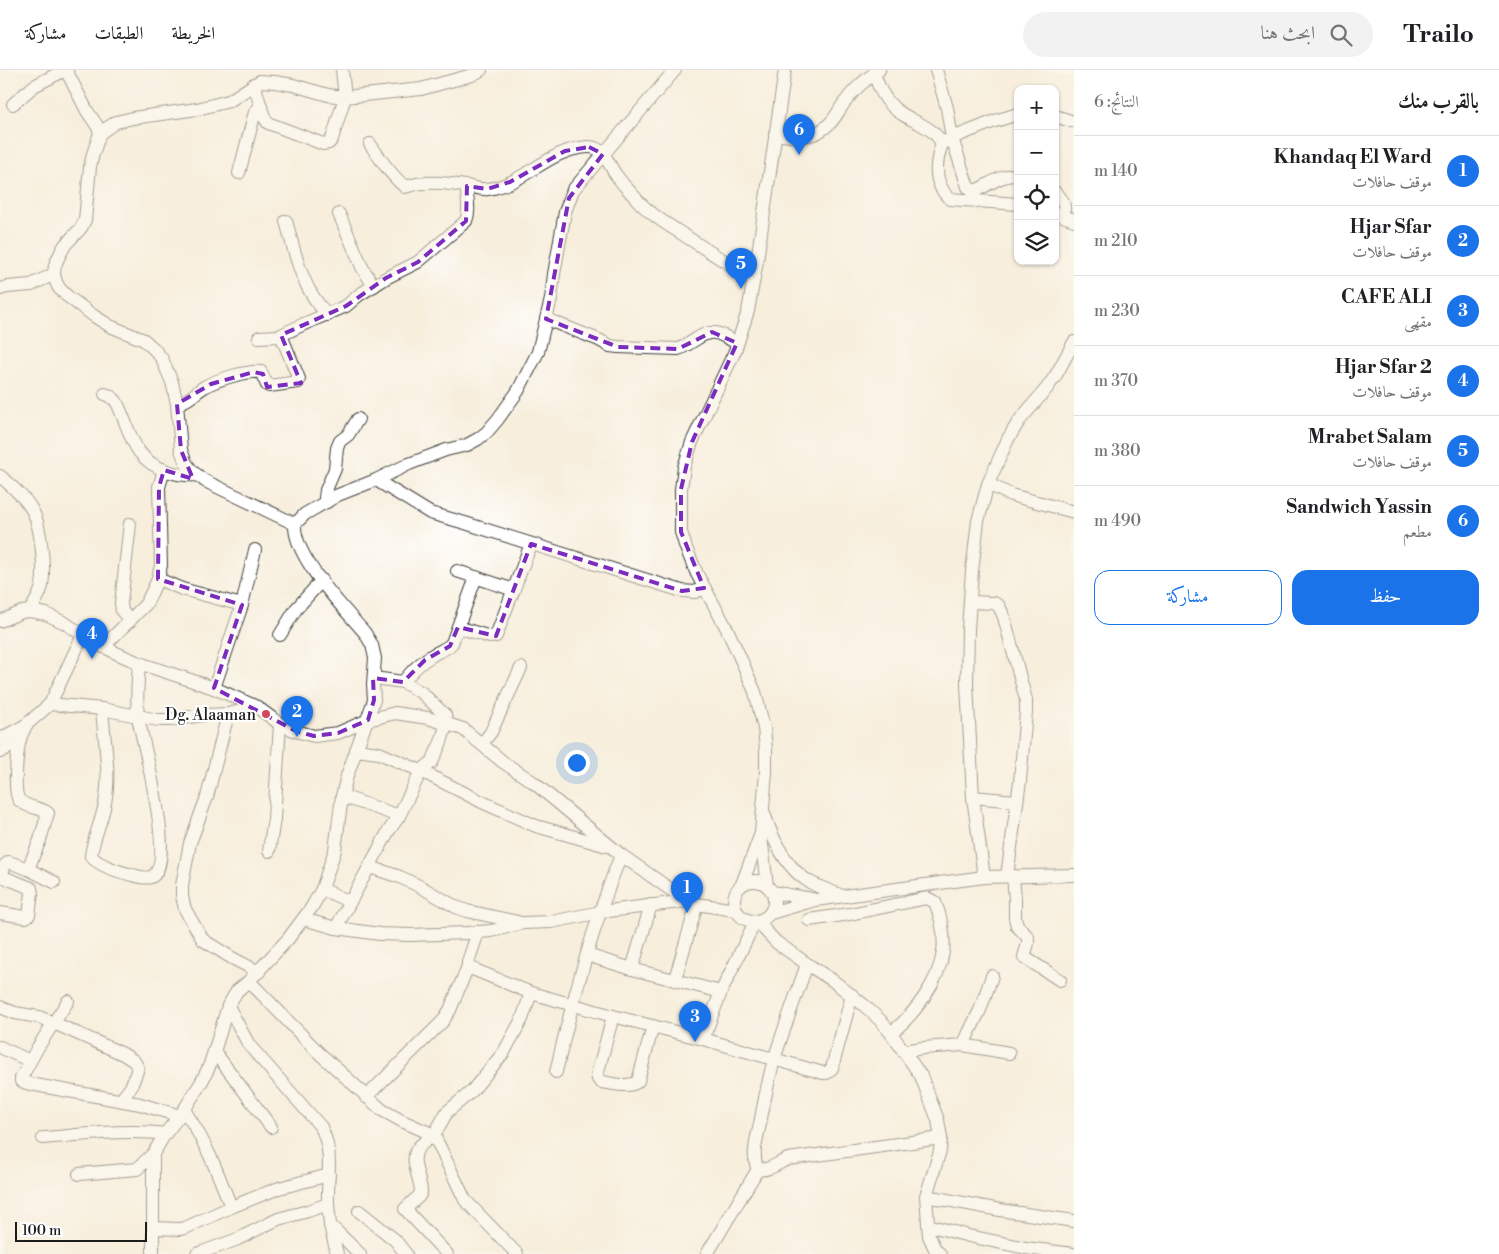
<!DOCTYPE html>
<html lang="ar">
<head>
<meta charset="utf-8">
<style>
  :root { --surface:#fff; --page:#f2f2f2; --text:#202124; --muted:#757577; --line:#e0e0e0; --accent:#1a73e8 }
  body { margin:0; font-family:"Libre Bodoni",Amiri,serif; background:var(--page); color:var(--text); direction:rtl }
  .controls { position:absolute; right:15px; top:15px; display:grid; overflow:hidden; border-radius:10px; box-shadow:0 1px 4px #0004 }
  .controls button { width:45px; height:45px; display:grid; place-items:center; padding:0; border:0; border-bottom:1px solid var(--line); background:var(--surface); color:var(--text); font:25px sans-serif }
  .scale { position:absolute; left:15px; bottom:12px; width:132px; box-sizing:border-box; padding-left:5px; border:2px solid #1c1c1c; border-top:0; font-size:14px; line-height:18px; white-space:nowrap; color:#1c1c1c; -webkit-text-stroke:4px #fff; paint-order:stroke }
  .you { position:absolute; left:576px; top:692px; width:18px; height:18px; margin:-12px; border:4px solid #fff; border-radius:50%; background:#1a73e8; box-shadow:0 0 0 8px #1a73e833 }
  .badge { display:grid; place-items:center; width:32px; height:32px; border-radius:50%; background:var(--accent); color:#fff; font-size:16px; font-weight:700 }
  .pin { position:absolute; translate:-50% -41px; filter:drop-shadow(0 1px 2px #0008) }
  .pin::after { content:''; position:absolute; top:26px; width:18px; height:15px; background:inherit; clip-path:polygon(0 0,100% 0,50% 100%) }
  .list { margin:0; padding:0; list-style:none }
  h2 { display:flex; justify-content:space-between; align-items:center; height:65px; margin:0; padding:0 20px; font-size:21px }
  h2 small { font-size:16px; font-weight:400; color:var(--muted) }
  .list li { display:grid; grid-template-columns:32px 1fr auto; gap:15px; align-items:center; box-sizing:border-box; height:70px; padding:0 20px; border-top:1px solid var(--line) }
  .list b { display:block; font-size:19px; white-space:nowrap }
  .list p { margin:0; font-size:16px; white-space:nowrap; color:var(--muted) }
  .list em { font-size:16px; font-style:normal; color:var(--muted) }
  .actions { display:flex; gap:10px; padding:15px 20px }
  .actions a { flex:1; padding:11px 0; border:1px solid var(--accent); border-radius:15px; text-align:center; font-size:18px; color:var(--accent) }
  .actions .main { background:var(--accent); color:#fff }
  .icon { flex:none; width:28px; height:28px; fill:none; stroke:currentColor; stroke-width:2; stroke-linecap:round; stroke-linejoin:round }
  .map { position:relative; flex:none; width:1074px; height:1184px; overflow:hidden; direction:ltr }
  header { display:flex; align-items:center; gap:30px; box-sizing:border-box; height:70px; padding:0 25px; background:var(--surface); border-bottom:1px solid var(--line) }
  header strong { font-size:24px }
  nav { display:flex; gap:28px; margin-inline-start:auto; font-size:18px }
  .search { width:350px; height:45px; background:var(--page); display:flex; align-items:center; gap:12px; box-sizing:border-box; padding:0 18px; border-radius:28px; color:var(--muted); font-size:19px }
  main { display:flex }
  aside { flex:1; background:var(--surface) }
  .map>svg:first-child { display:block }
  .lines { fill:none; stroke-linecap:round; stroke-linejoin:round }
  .minor-casing { stroke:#3d3c39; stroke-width:14 }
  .minor { stroke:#fff; stroke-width:12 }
  .marked { fill:none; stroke:#7b2cbf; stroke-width:4; stroke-dasharray:10 6; stroke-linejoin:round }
  .poi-dot { fill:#d1495b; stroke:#fff; stroke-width:2 }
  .labels { text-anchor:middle; stroke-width:4; stroke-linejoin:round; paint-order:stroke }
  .poi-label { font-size:16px; fill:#1c1c1c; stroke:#fff; text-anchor:end }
</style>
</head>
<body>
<header>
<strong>Trailo</strong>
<div class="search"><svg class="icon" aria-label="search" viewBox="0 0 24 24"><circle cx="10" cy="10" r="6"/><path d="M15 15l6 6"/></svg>ابحث هنا</div>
<nav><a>الخريطة</a><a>الطبقات</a><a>مشاركة</a></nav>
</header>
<main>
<aside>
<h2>بالقرب منك<small>النتائج: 6</small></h2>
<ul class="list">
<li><span class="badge">1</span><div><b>Khandaq El Ward</b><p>موقف حافلات</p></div><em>140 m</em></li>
<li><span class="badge">2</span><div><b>Hjar Sfar</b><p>موقف حافلات</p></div><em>210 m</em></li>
<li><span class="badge">3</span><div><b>CAFE ALI</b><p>مقهى</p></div><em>230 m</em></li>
<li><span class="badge">4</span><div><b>Hjar Sfar 2</b><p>موقف حافلات</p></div><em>370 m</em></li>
<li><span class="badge">5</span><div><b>Mrabet Salam</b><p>موقف حافلات</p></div><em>380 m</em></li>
<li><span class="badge">6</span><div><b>Sandwich Yassin</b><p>مطعم</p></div><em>490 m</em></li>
</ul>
<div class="actions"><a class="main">حفظ</a><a>مشاركة</a></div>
</aside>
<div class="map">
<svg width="1074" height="1184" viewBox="0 0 1074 1184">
  <rect width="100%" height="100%" fill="#fff"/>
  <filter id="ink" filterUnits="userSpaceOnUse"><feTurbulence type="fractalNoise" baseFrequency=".02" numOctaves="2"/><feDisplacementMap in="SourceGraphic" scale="10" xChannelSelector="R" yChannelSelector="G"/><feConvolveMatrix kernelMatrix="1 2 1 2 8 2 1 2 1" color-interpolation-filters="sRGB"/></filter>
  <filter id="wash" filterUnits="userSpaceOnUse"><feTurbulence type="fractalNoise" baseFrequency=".0096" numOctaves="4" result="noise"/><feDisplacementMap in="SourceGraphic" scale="20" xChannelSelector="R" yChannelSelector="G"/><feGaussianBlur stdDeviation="1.12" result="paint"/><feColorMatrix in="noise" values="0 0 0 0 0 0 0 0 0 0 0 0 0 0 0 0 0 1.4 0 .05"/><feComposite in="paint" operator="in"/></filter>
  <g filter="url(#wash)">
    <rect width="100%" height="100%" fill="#f7eedc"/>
  </g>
  <g filter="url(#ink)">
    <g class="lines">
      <defs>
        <g id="minor">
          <polyline points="66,0 87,41 98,57 100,63 93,84 90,97 85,150 81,158 65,175 60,184 55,195 54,204 56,212 59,218 67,226 94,246 110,256 144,270 154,279 162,289 172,312 177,334 181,380 186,393 193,402 205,411 295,454"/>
          <polyline points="936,0 947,38 952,68 995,51 1018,44"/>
          <path d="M874 3C879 20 887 35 902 44 916 53 935 58 942 74"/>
          <polyline points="254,14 264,47 268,53 323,74 329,73 332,69 345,27 342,0"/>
          <polyline points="13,34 34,16 65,0"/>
          <polyline points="1055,46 1071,51"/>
          <polyline points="100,63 116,52 133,48 197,39 229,31 260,11 275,12 293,15 328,25 345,27 421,19 472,5 481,0"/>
          <path d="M775 64C795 67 814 70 829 54 836 48 839 39 845 32 854 19 866 9 879 0"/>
          <path d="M370 74C381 90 391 105 405 117 423 110 446 113 465 116 473 117 480 120 488 119 525 114 548 79 588 77 604 76 608 94 616 105 621 112 627 119 633 125 649 145 672 157 693 171 713 184 733 197 754 209"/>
          <polyline points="239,103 255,42 261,36"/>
          <path d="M1018 105C1001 104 989 115 975 121L968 117 952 68 942 74C935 93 933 114 950 129L1018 134"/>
          <path d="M1055 122C1063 130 1066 134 1063 146"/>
          <polyline points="1055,143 1074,150"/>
          <polyline points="339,144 363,199 374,216"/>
          <path d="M286 151C296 186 301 218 328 245"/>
          <polyline points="0,219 7,217 31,215 54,204"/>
          <path d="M546 249 599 270 610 276 618 277 678 279C692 275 704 258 719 264 725 266 731 270 737 273"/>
          <path d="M259 267 279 266 304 254 346 236 359 225 386 208 418 192 466 151C471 139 466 128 467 116"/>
          <path d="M105 324 110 326 116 331C131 359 130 389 167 401 176 404 187 406 197 405"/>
          <path d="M177 334C192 329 193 324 204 317 215 310 249 300 261 302L267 315 269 316 298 312 299 309 281 265"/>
          <path d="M0 406C11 416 25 427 32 440 41 455 45 498 42 516 40 525 35 533 30 541"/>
          <polyline points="376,410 430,443 465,453 682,521 695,522 704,518"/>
          <polyline points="988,414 1011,425 1074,442"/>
          <polyline points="327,432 325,428 326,420 335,399 337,378 340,371 348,365 358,349"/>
          <polyline points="457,501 514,520"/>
          <polyline points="158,509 182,519 242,535"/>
          <polyline points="971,532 994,533 999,536 1004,547 1022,615 1026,630 1026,642 1020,711 1007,806"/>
          <polyline points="0,551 22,542 30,541 46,544 65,553 83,565 116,583 139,593 214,618 257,637 280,654 296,661 314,666 338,663 368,650 395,643 428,648 463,659 503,692 533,712 621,785 687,831 697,834 735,840"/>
          <polyline points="130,551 122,541 121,533 130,454"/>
          <polyline points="458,557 490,567 496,566 531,474"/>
          <polyline points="83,565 50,634 102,639 158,650 170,650 202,645 228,644 257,637"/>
          <polyline points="280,565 296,539 322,510"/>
          <polyline points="103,577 146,534 158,509 161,495 159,417 164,400"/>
          <path d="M403 612C410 603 421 592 431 586 438 581 446 580 452 573L476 507"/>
          <polyline points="214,618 242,535 255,480"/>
          <path d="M102 639C104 670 111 703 105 733 102 751 93 768 91 786 98 795 120 802 132 805 137 806 145 809 151 807 178 795 142 671 138 647 136 630 138 611 139 593"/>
          <polyline points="228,644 207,727 190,773 182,815 182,826 185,839 190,848 203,870 232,888 259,902"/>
          <path d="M26 655C24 660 21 665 20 670 17 680 13 722 19 730 26 738 40 737 48 743L40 770 28 799 54 812"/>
          <polyline points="0,669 26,655 50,634"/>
          <polyline points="482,674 491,662 521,598"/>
          <polyline points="356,680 379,683 421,701 482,732 536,756 607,776"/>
          <polyline points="0,682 19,672"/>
          <polyline points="342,726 399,746"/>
          <polyline points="973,727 1016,731"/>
          <path d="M764 743C772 768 785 797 808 811 818 817 829 821 840 825"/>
          <polyline points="761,766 767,816"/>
          <polyline points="269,781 274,749 280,654"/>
          <polyline points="370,797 400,807 421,817 456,837 467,841 518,852"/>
          <polyline points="1013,806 1015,829 1015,848 1017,856 1028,867 1028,873 1024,887 1060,910"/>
          <polyline points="984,807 973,727 967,614 968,559 972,501 978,451 988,414 1008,369 1019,351 1047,318 1056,305 1074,272"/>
          <circle cx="754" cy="831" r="20"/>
          <polyline points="742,814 761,763 766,702 766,680 764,658 755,622 743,594 727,559 697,504 686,478 681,462 681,419 684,397 692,372 735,281 748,241 756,197 785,0"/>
          <polyline points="322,819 350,832"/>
          <polyline points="772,822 812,829"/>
          <polyline points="0,843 26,847 29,845 32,823 31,818 1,806 5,795 9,792 28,799"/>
          <polyline points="771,843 815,830 984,807 1074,805"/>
          <polyline points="303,849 336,858 380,864 410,865 468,863 491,861 523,853 551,852 601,842 687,831"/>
          <polyline points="762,850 763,858 776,872 807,894 832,910 865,936 880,950 891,963 921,1006 938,1050 941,1068 940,1081 926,1126 929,1166 935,1179 940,1184"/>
          <path d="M809 850 850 844 927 828 935 832C941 847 945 866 943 882 939 912 914 945 891 963"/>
          <polyline points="336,858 388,762 399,746 421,701 432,692 441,672 447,653 445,645 422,623 403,612 374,608"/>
          <polyline points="478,862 468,892 468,896 475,900 531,923 613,946 703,969 823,1003 827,1003 832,998 852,925"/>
          <polyline points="587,885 632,899 721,922"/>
          <path d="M807 894C796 926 784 958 774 990 768 1011 764 1032 760 1054 757 1068 751 1086 758 1099 767 1102 778 1093 788 1089L941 1068"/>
          <polyline points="632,899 651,835"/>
          <polyline points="675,909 697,834"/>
          <polyline points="249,911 318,982 382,1040 402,1051 434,1065"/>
          <polyline points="68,931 38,977 21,1008 21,1011 30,1014 140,1034 180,1046"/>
          <polyline points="0,937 15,943 39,947 54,953 123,984 134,991 137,996 137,1001 131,1017 121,1030"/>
          <path d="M613 946 597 1005 598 1009 601 1012C612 1013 630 1019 638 1011L653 956"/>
          <polyline points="703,969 721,922 755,852"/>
          <polyline points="963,975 1009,983"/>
          <polyline points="0,977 30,991"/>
          <polyline points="214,981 271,1057"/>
          <polyline points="903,981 923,978 963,975 980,940 992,906"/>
          <path d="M556 1002C573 928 593 855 621 785"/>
          <polyline points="366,1027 442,952 450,940 468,896"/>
          <path d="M184 1040C205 1070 218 1103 231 1137"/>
          <path d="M434 1065C429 1069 422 1073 418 1078 409 1091 421 1108 421 1122L419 1126 405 1139 447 1184"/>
          <path d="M43 1068C83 1065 125 1059 165 1064"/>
          <path d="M79 1104 137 1099 153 1084 165 1064 184 1040 202 1011 209 997 218 969 228 936 237 921 249 911 288 869 312 837 322 819 335 780 342 726 347 706 374 630 373 614 375 588 372 575 365 563C344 538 293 487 295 454L305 444 338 425 376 410 409 394 446 380 467 375 478 369 487 362 498 349 518 321 538 282 551 229 554 204 565 142 573 120 675 0"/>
          <polyline points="926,1126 1000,1140 1074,1151"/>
          <polyline points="328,1134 330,1155 337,1184"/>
          <polyline points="359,1141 395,1170 406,1184"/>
          <polyline points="330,1155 360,1184"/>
          <polyline points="928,1155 969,1166 1026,1178 1073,1184"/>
          <polyline points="154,1158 179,1159 185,1158 231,1137 279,1118 329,1105"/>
          <polyline points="153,1184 153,1084"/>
          <path d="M197 1184 238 1169 278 1149 308 1141 328 1134C327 1105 334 1084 321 1057L249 975 228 936"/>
          <polyline points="517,1184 465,1130 434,1065 447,1042 472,1021 504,982 522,949 531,923"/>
          <polyline points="707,1184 758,1099"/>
        </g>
      </defs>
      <!-- minor casing -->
      <use href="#minor" class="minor-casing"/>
      <!-- minor -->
      <use href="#minor" class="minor"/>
    </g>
  </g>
  <!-- marked area -->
  <path d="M0 0H1074V1184H0ZM589 77 603 84 569 128 546 249 618 277 678 279 712 262 737 273 692 372 681 419V462L704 518 682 521 531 474 496 566 458 557 450 576 425 590 403 612 373 608 374 630 368 650 338 663 314 666 296 661 214 618 242 535 158 509 159 417 164 400 193 409 181 380 177 334 211 314 254 302 263 304 267 317 301 313 281 265 346 236 386 208 418 192 466 151 467 116 487 119 510 112 565 81Z" fill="#f7eedc" fill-opacity=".55" fill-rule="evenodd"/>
  <path class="marked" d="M589 77 603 84 569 128 546 249 618 277 678 279 712 262 737 273 692 372 681 419V462L704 518 682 521 531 474 496 566 458 557 450 576 425 590 403 612 373 608 374 630 368 650 338 663 314 666 296 661 214 618 242 535 158 509 159 417 164 400 193 409 181 380 177 334 211 314 254 302 263 304 267 317 301 313 281 265 346 236 386 208 418 192 466 151 467 116 487 119 510 112 565 81Z"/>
  <!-- markers -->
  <circle class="poi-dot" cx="266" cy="644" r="5"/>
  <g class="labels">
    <!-- poi labels -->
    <g class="poi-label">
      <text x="256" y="650">Dg. Alaaman</text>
    </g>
  </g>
</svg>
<div class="controls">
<button>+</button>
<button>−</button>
<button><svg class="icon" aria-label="locate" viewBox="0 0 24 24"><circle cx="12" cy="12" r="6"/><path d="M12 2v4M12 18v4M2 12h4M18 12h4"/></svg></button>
<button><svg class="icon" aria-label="layers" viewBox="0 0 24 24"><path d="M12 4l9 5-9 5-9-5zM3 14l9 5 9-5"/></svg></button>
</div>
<div class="scale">100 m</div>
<div class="you"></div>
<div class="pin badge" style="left:687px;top:843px">1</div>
<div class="pin badge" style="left:297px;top:667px">2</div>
<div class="pin badge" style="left:695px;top:972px">3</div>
<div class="pin badge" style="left:92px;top:589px">4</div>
<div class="pin badge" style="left:741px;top:219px">5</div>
<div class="pin badge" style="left:799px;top:85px">6</div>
</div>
</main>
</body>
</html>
